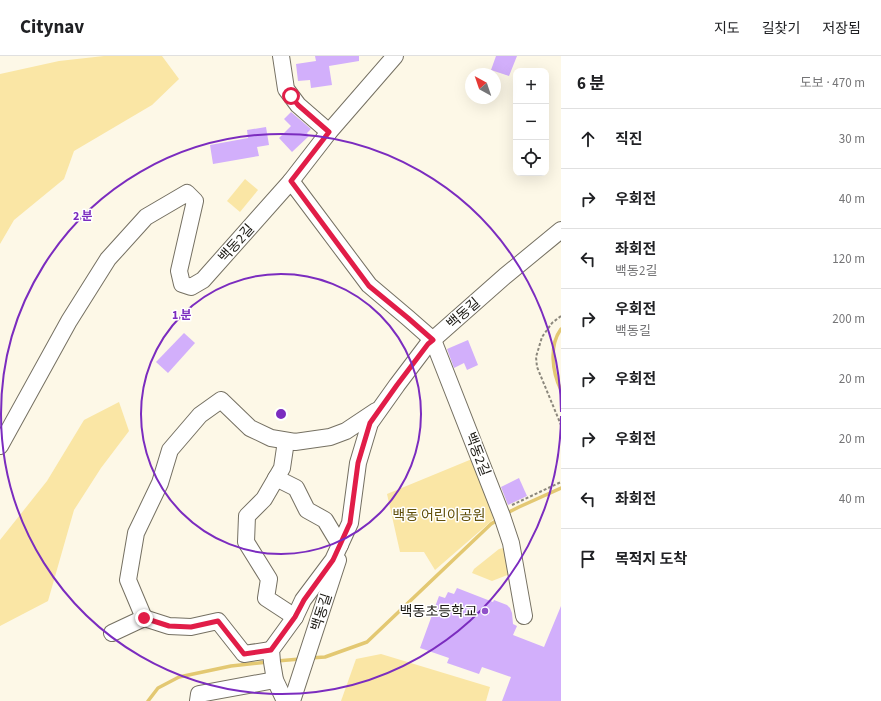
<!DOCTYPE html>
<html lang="ko">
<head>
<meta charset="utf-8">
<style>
  :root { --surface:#fff; --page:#f6f6f6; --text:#202124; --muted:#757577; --line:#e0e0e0 }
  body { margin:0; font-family:"Source Sans 3","Noto Sans KR",sans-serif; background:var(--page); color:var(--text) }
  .controls { position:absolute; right:12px; top:12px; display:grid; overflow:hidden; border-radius:8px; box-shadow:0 4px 16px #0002 }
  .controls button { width:36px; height:36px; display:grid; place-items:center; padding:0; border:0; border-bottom:1px solid var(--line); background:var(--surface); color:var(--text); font:20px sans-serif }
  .compass { position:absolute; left:465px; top:12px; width:36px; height:36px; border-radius:50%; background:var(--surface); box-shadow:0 4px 16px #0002; rotate:320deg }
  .stop { position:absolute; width:12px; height:12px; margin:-9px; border:3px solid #e11d48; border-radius:50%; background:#fff }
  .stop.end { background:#e11d48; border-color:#fff; box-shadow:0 1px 4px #0008 }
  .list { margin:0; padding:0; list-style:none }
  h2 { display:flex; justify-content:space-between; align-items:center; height:52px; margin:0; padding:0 16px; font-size:17px }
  h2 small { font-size:13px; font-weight:400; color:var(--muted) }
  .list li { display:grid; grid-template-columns:26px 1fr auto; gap:12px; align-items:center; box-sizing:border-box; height:60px; padding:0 16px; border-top:1px solid var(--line) }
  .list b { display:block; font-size:15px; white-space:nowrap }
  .list p { margin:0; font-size:13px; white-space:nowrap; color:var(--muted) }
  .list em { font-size:13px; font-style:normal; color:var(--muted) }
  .icon { flex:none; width:22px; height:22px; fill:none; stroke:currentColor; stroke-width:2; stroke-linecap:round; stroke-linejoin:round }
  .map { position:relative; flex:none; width:561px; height:645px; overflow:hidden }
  header { display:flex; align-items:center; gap:24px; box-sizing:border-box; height:56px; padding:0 20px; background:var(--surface); border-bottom:1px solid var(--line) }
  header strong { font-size:19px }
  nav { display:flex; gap:22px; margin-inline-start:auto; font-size:14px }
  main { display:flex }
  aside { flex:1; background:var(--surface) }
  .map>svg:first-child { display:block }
  .green { fill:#fae6a5 }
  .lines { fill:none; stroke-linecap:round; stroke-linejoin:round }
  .stream { stroke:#e3c872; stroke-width:3.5 }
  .building { fill:#d2affb }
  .minor-casing { stroke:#757062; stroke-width:18 }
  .path { stroke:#8b877c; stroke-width:2; stroke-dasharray:3 2; stroke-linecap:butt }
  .minor { stroke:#fff; stroke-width:16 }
  .route { stroke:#e11d48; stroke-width:5 }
  .ring { fill:none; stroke:#7b2cbf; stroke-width:2 }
  .poi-dot { fill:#9052c9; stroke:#fff; stroke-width:1.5 }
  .labels { text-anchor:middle; stroke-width:3; stroke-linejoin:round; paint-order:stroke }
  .street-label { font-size:14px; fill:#1b1913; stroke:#fff }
  .park-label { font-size:14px; fill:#61500b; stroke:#fff }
  .poi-label { font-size:14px; fill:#1b1913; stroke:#fff; text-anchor:end }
  .centre { fill:#7b2cbf; stroke:#fff; stroke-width:2 }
  .ring-label { font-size:12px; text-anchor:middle; font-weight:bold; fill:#7b2cbf; stroke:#fff; stroke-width:3; stroke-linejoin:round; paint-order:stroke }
</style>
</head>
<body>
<header>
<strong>Citynav</strong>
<nav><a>지도</a><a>길찾기</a><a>저장됨</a></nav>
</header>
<main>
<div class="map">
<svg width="561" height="645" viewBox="0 0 561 645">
  <rect width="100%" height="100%" fill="#fdf8e7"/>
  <!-- green -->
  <g class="green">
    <polygon points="104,0 162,0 179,23 152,49 74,95 64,123 14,164 0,188 0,18 59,5"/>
    <polygon points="245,123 258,134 240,156 227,145"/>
    <polygon points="119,346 129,375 101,412 74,454 48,545 0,570 0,484 47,425 84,364"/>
    <polygon points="472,403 496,461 435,514 424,496 400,496 387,438"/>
    <polygon points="503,492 510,518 492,525 472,517 474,513 499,493"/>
    <polygon points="381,598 490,631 486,645 341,645 356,603"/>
  </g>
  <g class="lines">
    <!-- stream -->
    <g class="stream">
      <path d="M561 273C549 289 552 316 561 334"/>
      <polyline points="505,458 519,451 561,432"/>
      <polyline points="310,602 325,601 367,586 491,468 499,463"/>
      <polyline points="277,605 300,603"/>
      <polyline points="148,645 158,632 179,621 231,610 268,606"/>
    </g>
  </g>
  <!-- building -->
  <g class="building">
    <polygon points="315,0 359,0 359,5 329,10 332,29 311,32 310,24 298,25 296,8 316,5"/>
    <polygon points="496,0 517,0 509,20 491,14"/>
    <polygon points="291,56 311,73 307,77 309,80 292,96 279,82 291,70 284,63"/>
    <polygon points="266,71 269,89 257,91 259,100 213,108 210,89 248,82 247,74"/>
    <polygon points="184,277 195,287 168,317 156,306"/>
    <polygon points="468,284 478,309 467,314 464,307 454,312 447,293"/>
    <polygon points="519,422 527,440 508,449 501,431"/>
    <polygon points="457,532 493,546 494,544 507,549 510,552 512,557 513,568 517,570 513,579 544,591 561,550 561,645 502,645 511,621 482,611 479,618 447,607 449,602 420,592 439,540 445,542 448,536 454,538"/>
  </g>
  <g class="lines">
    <defs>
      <g id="minor">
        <polyline points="281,0 286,33 298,49 329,76"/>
        <polyline points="291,125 329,76 395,0"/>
        <polyline points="286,385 282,412 264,443 247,460 246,486 269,523 266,542 295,561"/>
        <polyline points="0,390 69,265 108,203 146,161 187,137 195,145 179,215 182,228 191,231 203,224 291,125 369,229 408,262 433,284 502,460 511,487 524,560"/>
        <polyline points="276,422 296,432 307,454 325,464 340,489"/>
        <polyline points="144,562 128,524 136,477 160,427 170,394 200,359 221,344 250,372 271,382 295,386 330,381 346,375 376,355"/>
        <polyline points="112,577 144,562 169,570 191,571 218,565 244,598 271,594"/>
        <polyline points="198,645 199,638 275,624"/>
        <polyline points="285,645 275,624 272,606 271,594 295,561 303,544 333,504 350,467 358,407 370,367 397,329 428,288 505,220 561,174"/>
        <polyline points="292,645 338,504"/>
      </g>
    </defs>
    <!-- minor casing -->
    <use href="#minor" class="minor-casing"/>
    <!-- path -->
    <g class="path">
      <polyline points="561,260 552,267 542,281 536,301 537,311 561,369"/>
      <polyline points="512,449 561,426"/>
    </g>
    <!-- minor -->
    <use href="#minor" class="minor"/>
  </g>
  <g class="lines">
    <!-- route -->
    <polyline class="route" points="144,562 169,570 191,571 218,565 244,598 271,594 295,561 304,544 333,504 350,467 358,407 370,367 397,329 428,288 433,284 408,262 369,230 291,125 329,76 298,49 291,40"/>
  </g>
  <!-- distance rings -->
  <g class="ring">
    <circle cx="281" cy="358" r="140"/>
    <path d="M561 360A280 280 0 1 1 561 356"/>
  </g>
  <!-- markers -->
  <circle class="poi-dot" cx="485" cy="555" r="4"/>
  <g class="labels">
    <!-- street labels -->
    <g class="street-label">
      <text transform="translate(236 187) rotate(-48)" y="5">백동2길</text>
      <text transform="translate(463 257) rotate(-41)" y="5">백동길</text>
      <text transform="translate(478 398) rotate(69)" y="5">백동2길</text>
      <text transform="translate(321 556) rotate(-72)" y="5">백동길</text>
    </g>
    <!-- park labels -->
    <g class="park-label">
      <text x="439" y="464">백동 어린이공원</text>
    </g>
    <!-- poi labels -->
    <g class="poi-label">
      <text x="477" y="560">백동초등학교</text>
    </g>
  </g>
  <circle cx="281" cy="358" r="6" class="centre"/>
  <g class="ring-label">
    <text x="83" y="164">2 분</text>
    <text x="182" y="263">1 분</text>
  </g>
</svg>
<div class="controls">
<button>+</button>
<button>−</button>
<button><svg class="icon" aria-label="locate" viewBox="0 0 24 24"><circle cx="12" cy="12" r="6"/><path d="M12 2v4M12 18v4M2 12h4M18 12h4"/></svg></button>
</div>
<svg class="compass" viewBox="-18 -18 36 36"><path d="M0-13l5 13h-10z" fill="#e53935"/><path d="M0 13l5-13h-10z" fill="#757577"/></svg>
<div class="stop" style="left:291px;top:40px"></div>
<div class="stop end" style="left:144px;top:562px"></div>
</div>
<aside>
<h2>6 분<small>도보 · 470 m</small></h2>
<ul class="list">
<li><svg class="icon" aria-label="ahead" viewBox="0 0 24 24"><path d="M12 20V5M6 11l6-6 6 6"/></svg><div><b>직진</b></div><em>30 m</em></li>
<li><svg class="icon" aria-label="right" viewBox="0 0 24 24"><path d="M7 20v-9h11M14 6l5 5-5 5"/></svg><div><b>우회전</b></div><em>40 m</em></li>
<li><svg class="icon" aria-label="left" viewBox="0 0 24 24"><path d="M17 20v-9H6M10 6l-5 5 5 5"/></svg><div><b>좌회전</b><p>백동2길</p></div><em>120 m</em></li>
<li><svg class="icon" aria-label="right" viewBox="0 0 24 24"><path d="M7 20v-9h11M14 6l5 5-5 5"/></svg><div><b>우회전</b><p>백동길</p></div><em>200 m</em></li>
<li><svg class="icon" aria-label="right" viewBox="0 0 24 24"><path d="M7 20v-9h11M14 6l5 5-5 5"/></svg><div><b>우회전</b></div><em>20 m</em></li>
<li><svg class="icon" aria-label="right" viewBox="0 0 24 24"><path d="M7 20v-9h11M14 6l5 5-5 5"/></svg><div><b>우회전</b></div><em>20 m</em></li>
<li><svg class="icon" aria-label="left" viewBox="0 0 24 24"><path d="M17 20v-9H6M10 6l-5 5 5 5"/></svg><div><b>좌회전</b></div><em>40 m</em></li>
<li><svg class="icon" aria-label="arrive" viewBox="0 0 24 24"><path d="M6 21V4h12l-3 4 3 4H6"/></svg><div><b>목적지 도착</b></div></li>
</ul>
</aside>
</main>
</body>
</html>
